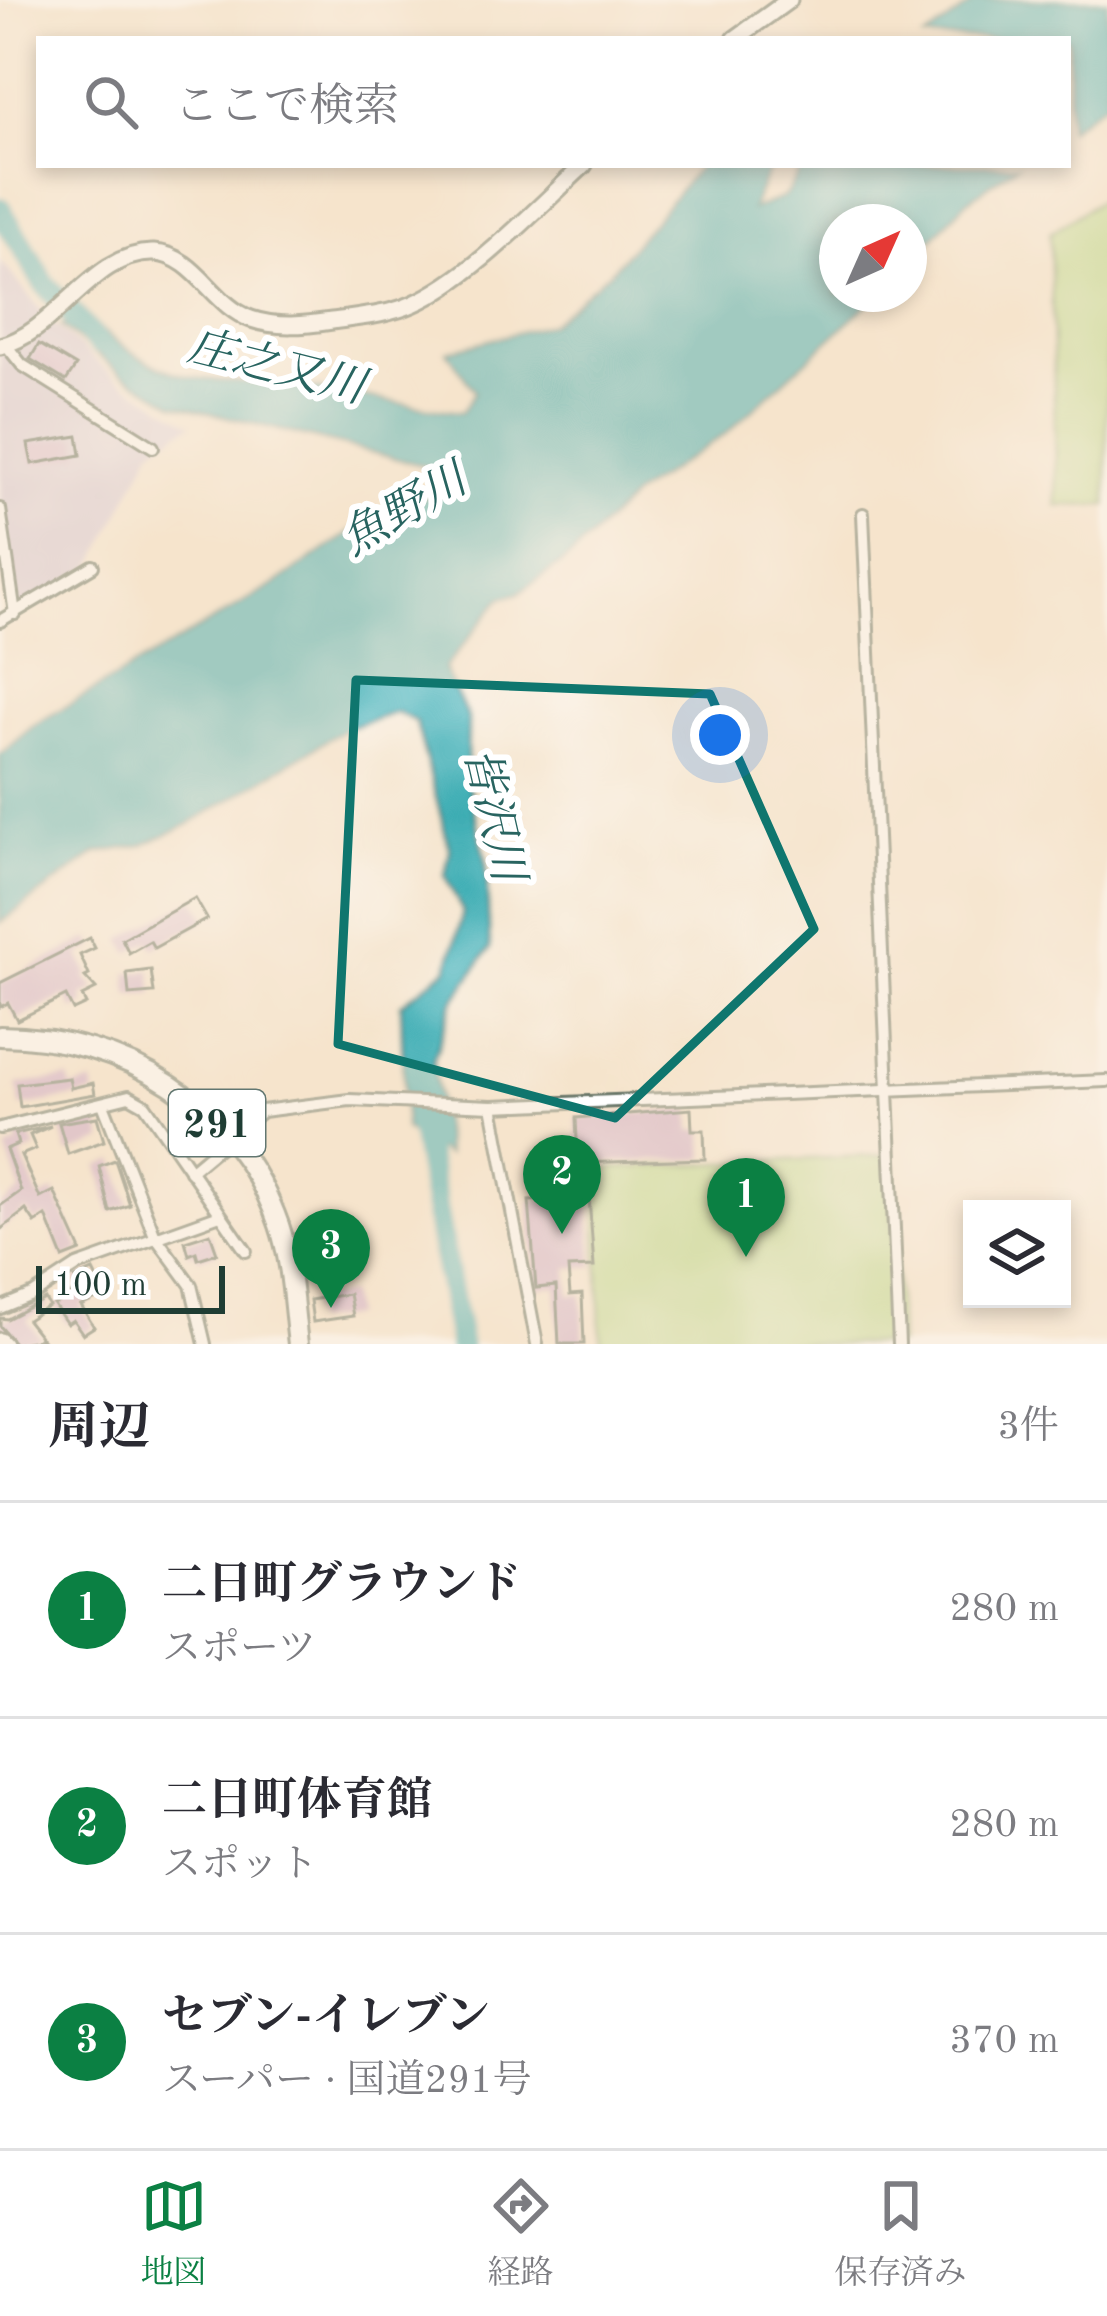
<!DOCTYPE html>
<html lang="ja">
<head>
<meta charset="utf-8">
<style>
  :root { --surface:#fff; --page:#f2f2f3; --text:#2b2b33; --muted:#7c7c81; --line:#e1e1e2; --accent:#0b8043 }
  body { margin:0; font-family:"Old Standard TT","Noto Serif JP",serif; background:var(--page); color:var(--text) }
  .controls { position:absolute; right:36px; bottom:36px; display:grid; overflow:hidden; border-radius:0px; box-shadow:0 6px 18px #0003 }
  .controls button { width:108px; height:108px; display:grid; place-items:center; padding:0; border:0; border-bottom:3px solid var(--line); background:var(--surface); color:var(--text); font:60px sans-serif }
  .compass { position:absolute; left:819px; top:204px; width:108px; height:108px; border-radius:50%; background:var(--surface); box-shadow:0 6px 18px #0003; rotate:45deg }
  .scale { position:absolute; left:36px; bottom:30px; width:189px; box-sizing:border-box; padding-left:12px; border:6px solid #1f3d34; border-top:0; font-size:33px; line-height:42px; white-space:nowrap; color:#1f3d34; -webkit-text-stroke:9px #fff; paint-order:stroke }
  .you { position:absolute; left:720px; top:735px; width:42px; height:42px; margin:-30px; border:9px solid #fff; border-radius:50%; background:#1a73e8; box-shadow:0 0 0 18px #1a73e833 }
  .badge { display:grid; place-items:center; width:78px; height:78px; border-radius:50%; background:var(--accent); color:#fff; font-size:39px; font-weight:700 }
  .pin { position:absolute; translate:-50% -99px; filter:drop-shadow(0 3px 6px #0008) }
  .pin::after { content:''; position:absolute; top:63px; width:42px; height:36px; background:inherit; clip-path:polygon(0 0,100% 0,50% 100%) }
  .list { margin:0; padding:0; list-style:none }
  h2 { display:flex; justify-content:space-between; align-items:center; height:156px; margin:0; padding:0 48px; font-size:51px }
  h2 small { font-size:39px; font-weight:400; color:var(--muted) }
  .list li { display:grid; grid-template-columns:78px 1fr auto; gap:36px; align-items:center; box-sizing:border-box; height:216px; padding:0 48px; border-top:3px solid var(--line) }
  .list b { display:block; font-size:45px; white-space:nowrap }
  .list p { margin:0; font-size:39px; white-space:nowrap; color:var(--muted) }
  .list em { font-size:39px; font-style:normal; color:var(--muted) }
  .icon { flex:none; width:66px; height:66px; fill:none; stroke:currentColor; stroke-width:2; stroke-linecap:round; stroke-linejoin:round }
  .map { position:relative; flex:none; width:1107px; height:1344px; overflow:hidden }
  .search { position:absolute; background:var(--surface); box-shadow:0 6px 18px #0003; left:36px; right:36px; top:36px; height:132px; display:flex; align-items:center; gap:30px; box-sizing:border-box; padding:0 42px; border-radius:0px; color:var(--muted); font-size:45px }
  .sheet { height:804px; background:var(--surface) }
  nav { display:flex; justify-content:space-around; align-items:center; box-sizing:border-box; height:168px; border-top:3px solid var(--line); background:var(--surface); font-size:33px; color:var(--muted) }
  nav a { display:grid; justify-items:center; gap:6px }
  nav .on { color:var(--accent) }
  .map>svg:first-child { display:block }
  .industrial { fill:#ccbed4 }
  .green { fill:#b3d882; stroke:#698a5b; stroke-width:3 }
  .water { fill:#3aacb2; stroke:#2c7473; stroke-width:3 }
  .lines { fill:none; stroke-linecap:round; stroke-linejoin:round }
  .river { stroke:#3aacb2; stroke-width:24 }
  .building { fill:#cba5c6 }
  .street-casing { stroke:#6a7769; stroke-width:16 }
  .secondary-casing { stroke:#6a7769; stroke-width:21 }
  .highway-casing { stroke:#6a7769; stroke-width:24 }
  .street { stroke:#fff; stroke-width:10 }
  .secondary { stroke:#fff; stroke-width:15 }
  .highway { stroke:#fff; stroke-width:18 }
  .marked { fill:none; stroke:#0f766e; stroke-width:9; stroke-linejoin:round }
  .labels { text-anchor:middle; stroke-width:12; stroke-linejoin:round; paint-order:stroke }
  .shield { fill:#fff; stroke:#627771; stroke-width:3 }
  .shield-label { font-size:39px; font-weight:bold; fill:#1f3d34 }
  .water-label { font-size:45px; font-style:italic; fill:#286460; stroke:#fff }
</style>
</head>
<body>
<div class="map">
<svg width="1107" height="1344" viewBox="0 0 1107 1344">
  <rect width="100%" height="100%" fill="#fff"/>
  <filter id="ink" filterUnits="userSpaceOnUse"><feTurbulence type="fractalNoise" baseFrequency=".00833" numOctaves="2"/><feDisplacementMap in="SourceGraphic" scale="24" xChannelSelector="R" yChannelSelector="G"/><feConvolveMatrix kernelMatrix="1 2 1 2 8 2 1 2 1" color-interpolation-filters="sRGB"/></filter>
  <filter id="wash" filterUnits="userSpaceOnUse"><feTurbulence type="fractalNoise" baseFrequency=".004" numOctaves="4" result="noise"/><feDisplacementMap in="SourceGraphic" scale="48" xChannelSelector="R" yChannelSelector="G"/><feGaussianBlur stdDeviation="2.7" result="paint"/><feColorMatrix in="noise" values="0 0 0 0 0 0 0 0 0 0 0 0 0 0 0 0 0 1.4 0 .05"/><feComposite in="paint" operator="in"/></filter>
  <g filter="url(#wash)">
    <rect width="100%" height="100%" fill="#f5e4cc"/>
    <!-- industrial -->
    <polygon class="industrial" points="0,260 49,320 115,377 192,424 153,448 93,566 15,614 0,509"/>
    <!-- green -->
    <g class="green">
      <polygon points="1107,195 1107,505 1057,506 1050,233"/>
      <polygon points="890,1155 899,1344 601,1344 596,1169"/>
    </g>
    <!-- water -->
    <g class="water">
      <polygon points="977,0 1107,0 1107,101 1068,129 1068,39 924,39"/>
      <path d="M700 165H771L751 210 784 197 804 165H1017L966 202 909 264V222H837V294H879L727 433 635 494 572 556 519 593 501 598 444 669 468 718 467 778 486 860 490 948 453 1002 433 1061 447 1155 405 1129 401 1004 448 968 463 912 445 876 450 850 416 722 397 712 345 729 190 824 143 845 97 853 0 923V755L34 725 274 585 354 530 442 489 446 471 175 404 120 373 61 326 87 318C177 397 209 374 316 389 365 396 413 407 462 412L475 392 447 351 550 324 613 269Z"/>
    </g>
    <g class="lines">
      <!-- river -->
      <g class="river">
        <polyline points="0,209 44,283 97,342"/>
        <polyline points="418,1110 460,1344"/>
      </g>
    </g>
    <g id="blocks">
      <!-- building -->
      <g class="building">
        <polygon points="39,344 76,366 66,381 30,359"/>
        <polygon points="78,436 81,455 32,464 28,444"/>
        <polygon points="195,898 207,919 154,948 150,941 129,953 122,939"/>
        <polygon points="90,938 95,948 80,955 89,975 85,977 96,989 82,996 86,1004 73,1010 66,996 17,1020 8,1003 0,1007 0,983"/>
        <polygon points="151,970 154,993 129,995 127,973"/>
        <polygon points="69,1078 71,1088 93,1083 95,1094 20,1107 17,1084"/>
        <polygon points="691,1109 692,1130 704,1130 705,1159 578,1163 576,1118"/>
        <polygon points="97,1117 104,1141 68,1154 59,1123"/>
        <polygon points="51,1126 30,1135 36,1149 21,1155 40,1198 54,1191 81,1251 63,1258 46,1216 35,1223 26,1210 0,1230 0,1206 21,1191 6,1149 18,1144 15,1134"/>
        <polygon points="115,1160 130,1205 110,1212 99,1166"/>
        <polygon points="589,1197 594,1267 568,1268 570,1295 582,1294 584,1344 559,1344 556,1286 536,1288 529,1201"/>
        <polygon points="210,1233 217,1253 198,1259 196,1252 189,1255 185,1241"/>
        <polygon points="93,1271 105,1295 81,1306 94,1327 83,1334 73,1320 67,1324 54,1305 79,1288 75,1279"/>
        <polygon points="349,1294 353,1316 313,1322 310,1300"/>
        <polygon points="45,1299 49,1306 27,1320 42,1339 15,1344 0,1326 0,1318 7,1319"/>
      </g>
    </g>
  </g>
  <g filter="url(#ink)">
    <use href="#blocks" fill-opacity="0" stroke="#6a7769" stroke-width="3"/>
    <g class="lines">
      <defs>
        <g id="street">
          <polyline points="6,345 22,365 153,447"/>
          <polyline points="0,509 15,614"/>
          <polyline points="863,514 899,1344"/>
          <polyline points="0,621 93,566"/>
          <polyline points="103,1104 155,1236 191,1285 205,1344"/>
          <polyline points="492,1106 537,1344"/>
          <polyline points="0,1128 129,1096 145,1105 246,1251"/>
          <polyline points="190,1171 262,1111 350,1100 492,1106 1107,1081"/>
          <polyline points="0,1308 34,1294 77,1266 220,1215"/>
        </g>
        <g id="secondary">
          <polyline points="735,39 789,0"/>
          <path d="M0 346C58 332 93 251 154 253 196 255 213 306 251 319 277 328 305 325 332 321 359 317 388 315 413 304 472 278 537 208 584 165"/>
          <polyline points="0,1341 3,1344"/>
        </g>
        <path id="highway" d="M0 1036C125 1037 237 1104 279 1225 292 1263 293 1305 298 1344"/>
      </defs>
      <!-- street casing -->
      <use href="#street" class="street-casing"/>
      <!-- secondary casing -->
      <use href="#secondary" class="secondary-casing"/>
      <!-- highway casing -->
      <use href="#highway" class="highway-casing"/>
      <!-- street -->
      <use href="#street" class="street"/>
      <!-- secondary -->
      <use href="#secondary" class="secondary"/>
      <!-- highway -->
      <use href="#highway" class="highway"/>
    </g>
  </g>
  <!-- marked area -->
  <path d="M0 0H1107V1344H0ZM356 680 710 694 814 929 615 1118 338 1044Z" fill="#f5e4cc" fill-opacity=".55" fill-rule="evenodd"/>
  <path class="marked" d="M356 680 710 694 814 929 615 1118 338 1044Z"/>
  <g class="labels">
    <!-- shield labels -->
    <rect class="shield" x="169" y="1090" width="96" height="66" rx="9"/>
    <g class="shield-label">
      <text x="217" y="1137">291</text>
    </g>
    <!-- water labels -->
    <g class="water-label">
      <text transform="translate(277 365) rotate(14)" y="16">庄之又川</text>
      <text transform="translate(403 508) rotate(-30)" y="16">魚野川</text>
      <text transform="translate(496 814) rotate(77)" y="16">皆沢川</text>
    </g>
  </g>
</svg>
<div class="controls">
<button><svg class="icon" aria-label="layers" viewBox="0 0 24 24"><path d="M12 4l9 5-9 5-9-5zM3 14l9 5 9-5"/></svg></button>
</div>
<svg class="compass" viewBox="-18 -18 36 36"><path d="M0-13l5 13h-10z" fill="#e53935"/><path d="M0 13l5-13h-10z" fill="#7c7c81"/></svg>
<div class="scale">100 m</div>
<div class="you"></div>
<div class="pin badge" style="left:746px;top:1257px">1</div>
<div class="pin badge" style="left:562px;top:1234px">2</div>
<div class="pin badge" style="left:331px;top:1308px">3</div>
<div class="search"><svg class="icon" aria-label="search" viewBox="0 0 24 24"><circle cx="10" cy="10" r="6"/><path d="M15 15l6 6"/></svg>ここで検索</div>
</div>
<section class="sheet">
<h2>周辺<small>3件</small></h2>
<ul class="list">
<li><span class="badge">1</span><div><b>二日町グラウンド</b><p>スポーツ</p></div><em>280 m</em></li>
<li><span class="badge">2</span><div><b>二日町体育館</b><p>スポット</p></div><em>280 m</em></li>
<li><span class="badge">3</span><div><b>セブン-イレブン</b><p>スーパー · 国道291号</p></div><em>370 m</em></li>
</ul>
</section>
<nav>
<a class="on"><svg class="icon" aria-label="map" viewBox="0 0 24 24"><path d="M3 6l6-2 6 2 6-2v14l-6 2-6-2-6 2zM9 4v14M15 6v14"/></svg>地図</a>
<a><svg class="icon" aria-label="directions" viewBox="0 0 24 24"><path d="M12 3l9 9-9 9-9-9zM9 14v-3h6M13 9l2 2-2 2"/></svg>経路</a>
<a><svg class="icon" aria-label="saved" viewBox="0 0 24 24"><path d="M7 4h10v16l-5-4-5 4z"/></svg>保存済み</a>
</nav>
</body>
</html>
